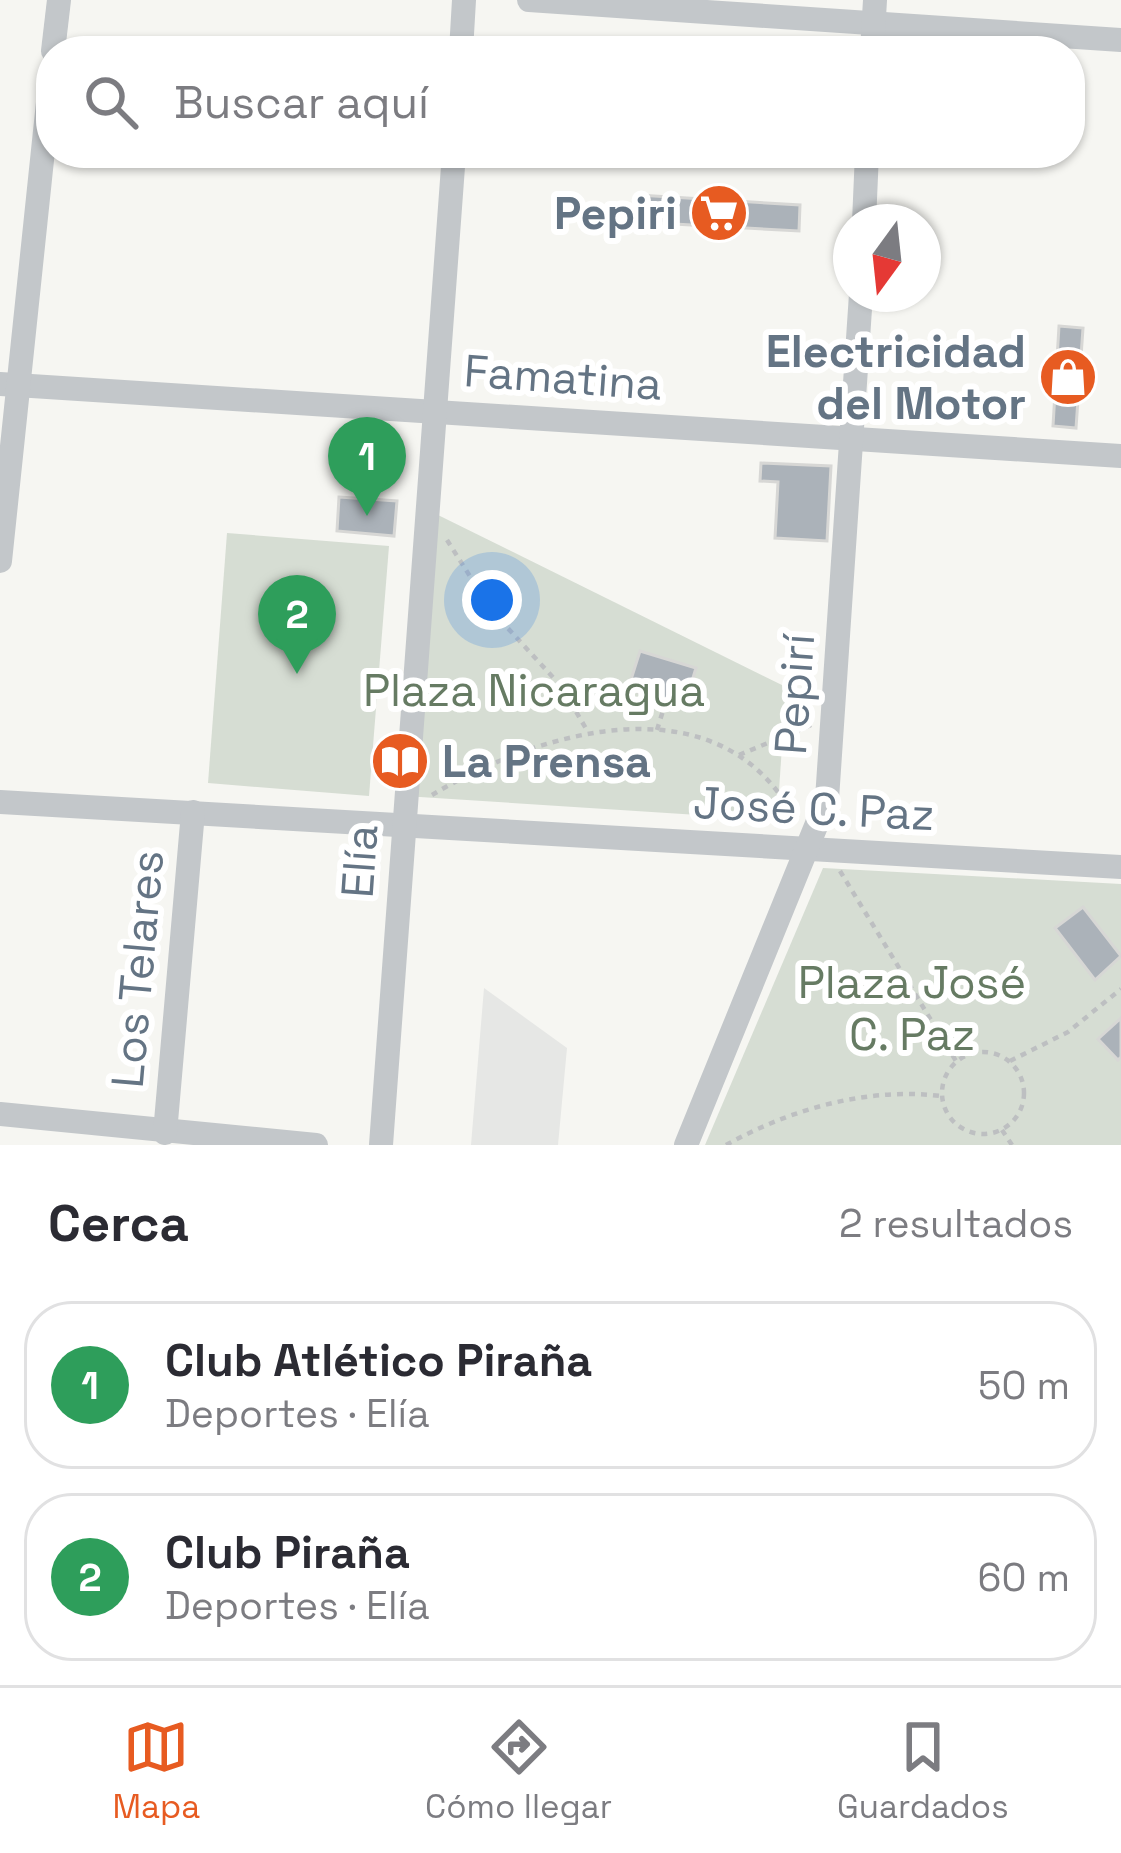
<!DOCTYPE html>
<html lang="es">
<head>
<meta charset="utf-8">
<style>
  :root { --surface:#fff; --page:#f2f2f3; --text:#2b2b33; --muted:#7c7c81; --line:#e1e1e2; --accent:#e75b21 }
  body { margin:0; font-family:"Space Grotesk",sans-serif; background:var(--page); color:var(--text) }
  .compass { position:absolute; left:833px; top:204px; width:108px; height:108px; border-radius:50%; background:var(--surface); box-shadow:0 3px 9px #0004; rotate:195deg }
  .you { position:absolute; left:492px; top:600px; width:42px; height:42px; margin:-30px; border:9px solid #fff; border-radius:50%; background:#1a73e8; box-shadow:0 0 0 18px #1a73e833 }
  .badge { display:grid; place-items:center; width:78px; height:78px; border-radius:50%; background:var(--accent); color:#fff; font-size:39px; font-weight:700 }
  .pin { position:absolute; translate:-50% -99px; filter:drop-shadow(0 3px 6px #0008) }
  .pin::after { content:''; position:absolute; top:63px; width:42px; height:36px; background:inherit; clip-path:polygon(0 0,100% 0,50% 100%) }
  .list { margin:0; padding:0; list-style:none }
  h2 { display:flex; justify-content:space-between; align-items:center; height:156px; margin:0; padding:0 48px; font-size:51px }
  h2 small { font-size:39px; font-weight:400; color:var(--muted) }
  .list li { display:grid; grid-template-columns:78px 1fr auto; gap:36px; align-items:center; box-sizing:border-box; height:168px; margin:0 24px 24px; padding:0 24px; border:3px solid var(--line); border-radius:48px }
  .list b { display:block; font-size:45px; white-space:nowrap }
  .list p { margin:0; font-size:39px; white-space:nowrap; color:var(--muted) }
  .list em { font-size:39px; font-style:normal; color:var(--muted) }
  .icon { flex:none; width:66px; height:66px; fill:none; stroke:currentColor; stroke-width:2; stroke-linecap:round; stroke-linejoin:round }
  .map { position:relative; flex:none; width:1121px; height:1145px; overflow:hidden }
  .search { position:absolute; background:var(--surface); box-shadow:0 3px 9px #0004; left:36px; right:36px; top:36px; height:132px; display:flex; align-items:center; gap:30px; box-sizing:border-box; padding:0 42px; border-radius:48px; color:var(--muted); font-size:45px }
  .sheet { height:540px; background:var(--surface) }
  nav { display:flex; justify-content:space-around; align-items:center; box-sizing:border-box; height:168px; border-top:3px solid var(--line); background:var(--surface); font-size:33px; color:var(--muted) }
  nav a { display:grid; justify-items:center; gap:6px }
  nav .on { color:var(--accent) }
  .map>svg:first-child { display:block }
  .built { fill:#e6e7e5 }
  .green { fill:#d6ddd3 }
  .building { fill:#abb2b9; stroke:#d7d7d5; stroke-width:3 }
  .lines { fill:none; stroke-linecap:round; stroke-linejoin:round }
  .path { stroke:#bdbfc1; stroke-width:4.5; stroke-dasharray:6 6; stroke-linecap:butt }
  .minor { stroke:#c3c7ca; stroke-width:24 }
  .labels { text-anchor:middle; stroke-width:12; stroke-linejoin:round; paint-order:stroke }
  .poi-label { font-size:45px; font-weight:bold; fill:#647484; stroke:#fff; text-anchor:end }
  .street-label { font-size:45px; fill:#647484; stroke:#fff }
  .park-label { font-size:45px; fill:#667b63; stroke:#fff }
</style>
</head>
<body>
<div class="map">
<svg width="1121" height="1145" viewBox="0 0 1121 1145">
  <rect width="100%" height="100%" fill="#f6f6f2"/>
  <!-- built -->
  <polygon class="built" points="484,988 567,1048 558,1145 471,1145"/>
  <!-- green -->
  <g class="green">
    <polygon points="438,515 786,687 777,820 404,796"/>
    <polygon points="227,533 389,546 369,796 208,783"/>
    <polygon points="823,868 1121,884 1121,1145 705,1145"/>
  </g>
  <!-- building -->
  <g class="building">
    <polygon points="638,195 800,205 799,231 638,222"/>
    <polygon points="1059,326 1083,328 1076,428 1053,426"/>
    <polygon points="761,463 831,466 827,541 775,538 778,482 760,481"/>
    <polygon points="339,497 397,501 394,536 337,531"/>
    <polygon points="640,651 696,668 684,707 628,689"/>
    <polygon points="1083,907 1121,956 1095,980 1055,928"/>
    <polygon points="1121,1018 1121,1057 1118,1060 1098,1039"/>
  </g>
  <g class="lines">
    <!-- path -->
    <g class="path">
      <polyline points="447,540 492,611 561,686 588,732"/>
      <polyline points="657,730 666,701"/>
      <polyline points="739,755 811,725"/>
      <path d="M432 795C539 731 718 677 794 817"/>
      <polyline points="840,871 956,1061"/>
      <circle cx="983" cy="1093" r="41"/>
      <polyline points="1010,1061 1068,1032 1121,989"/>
      <polyline points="1002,1130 1012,1145"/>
      <path d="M726 1145C791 1109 867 1087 941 1096"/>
    </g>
    <!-- minor -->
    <g class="minor">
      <polyline points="529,0 1121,40"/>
      <polyline points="53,51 59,0"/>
      <polyline points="461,51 464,0"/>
      <polyline points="872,51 875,0"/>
      <polyline points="864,222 867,153"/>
      <polyline points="0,384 1121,456"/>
      <polyline points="0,561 51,74"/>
      <polyline points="0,802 1121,867"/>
      <polyline points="0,1114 316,1145"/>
      <polyline points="165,1133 193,812"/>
      <polyline points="381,1145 454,153"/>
      <polyline points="686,1145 827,799 861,294"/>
    </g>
  </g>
  <!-- icons -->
  <defs>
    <symbol id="supermarket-disc" viewBox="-11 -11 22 22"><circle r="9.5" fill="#e75b21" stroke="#fff"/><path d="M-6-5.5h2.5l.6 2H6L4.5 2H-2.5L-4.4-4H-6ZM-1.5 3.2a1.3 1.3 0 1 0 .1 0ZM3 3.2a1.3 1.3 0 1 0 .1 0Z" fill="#fff"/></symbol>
    <symbol id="shop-disc" viewBox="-11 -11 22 22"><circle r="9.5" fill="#e75b21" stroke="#fff"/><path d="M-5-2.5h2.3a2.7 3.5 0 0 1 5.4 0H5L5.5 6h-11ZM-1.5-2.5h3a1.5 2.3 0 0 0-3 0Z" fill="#fff"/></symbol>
    <symbol id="library-disc" viewBox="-11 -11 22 22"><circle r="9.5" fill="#e75b21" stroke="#fff"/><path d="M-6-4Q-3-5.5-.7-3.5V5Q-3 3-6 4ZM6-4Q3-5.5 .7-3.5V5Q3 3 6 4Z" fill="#fff"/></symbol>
  </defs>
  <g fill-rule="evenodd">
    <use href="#supermarket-disc" x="686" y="180" width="66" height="66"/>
    <use href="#shop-disc" x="1035" y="344" width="66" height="66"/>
    <use href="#library-disc" x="367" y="728" width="66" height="66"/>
  </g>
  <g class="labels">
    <!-- poi labels -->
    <g class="poi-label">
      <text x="677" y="229">Pepiri</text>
      <text x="1026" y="367">Electricidad<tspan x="1026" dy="52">del Motor</tspan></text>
      <text x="442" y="777" text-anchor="start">La Prensa</text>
    </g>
    <!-- street labels -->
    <g class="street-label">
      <text transform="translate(563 377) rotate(4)" y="16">Famatina</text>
      <text transform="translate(794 694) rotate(-86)" y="16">Pepirí</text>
      <text transform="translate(814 808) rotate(3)" y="16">José C. Paz</text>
      <text transform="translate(359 861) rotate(-86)" y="16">Elía</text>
      <text transform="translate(137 969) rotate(-85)" y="16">Los Telares</text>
    </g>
    <!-- park labels -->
    <g class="park-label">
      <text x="534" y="706">Plaza Nicaragua</text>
      <text x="912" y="998">Plaza José<tspan x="912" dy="52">C. Paz</tspan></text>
    </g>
  </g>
</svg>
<svg class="compass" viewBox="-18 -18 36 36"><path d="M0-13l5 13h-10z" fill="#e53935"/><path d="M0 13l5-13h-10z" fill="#7c7c81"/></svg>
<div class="you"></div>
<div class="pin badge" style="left:367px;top:516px;background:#2e9e5b">1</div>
<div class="pin badge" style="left:297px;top:674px;background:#2e9e5b">2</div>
<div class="search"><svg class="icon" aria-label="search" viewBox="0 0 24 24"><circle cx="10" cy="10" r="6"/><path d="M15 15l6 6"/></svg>Buscar aquí</div>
</div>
<section class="sheet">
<h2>Cerca<small>2 resultados</small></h2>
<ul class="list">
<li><span class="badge" style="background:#2e9e5b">1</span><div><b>Club Atlético Piraña</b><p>Deportes · Elía</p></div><em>50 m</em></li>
<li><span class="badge" style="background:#2e9e5b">2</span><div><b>Club Piraña</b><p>Deportes · Elía</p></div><em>60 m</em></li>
</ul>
</section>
<nav>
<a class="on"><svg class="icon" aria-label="map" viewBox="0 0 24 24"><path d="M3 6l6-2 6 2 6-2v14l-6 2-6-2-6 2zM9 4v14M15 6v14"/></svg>Mapa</a>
<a><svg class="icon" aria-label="directions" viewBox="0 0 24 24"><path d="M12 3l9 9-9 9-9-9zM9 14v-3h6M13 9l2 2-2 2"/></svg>Cómo llegar</a>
<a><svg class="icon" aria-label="saved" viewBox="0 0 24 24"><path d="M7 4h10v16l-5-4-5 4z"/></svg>Guardados</a>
</nav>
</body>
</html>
